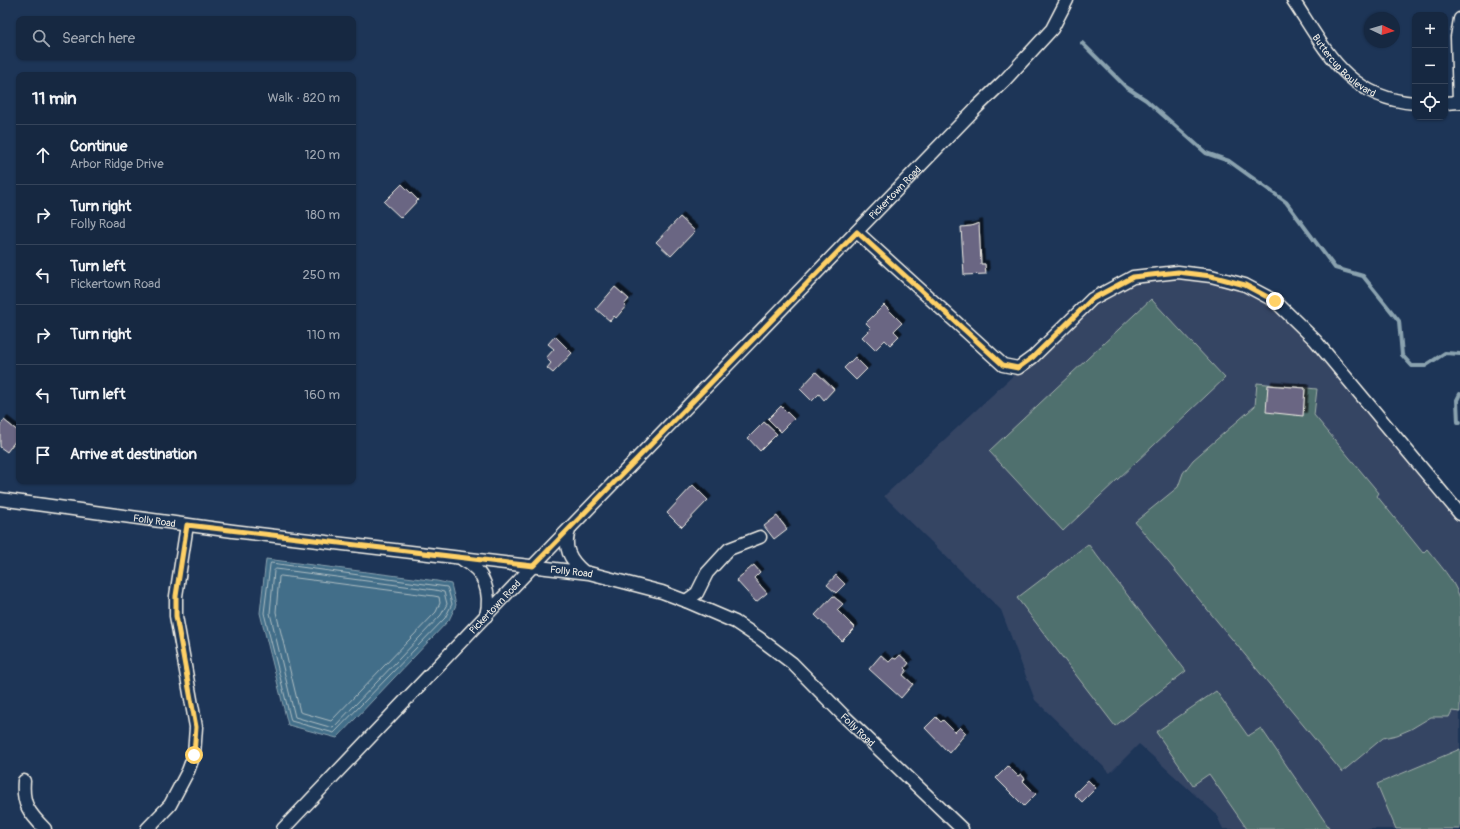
<!DOCTYPE html>
<html lang="en">
<head>
<meta charset="utf-8">
<style>
  :root { --surface:#162841; --page:#1f3048; --text:#f1f3f6; --muted:#9ea6b1; --line:#35445a }
  body { margin:0; font-family:Pangolin,sans-serif; background:var(--page); color:var(--text) }
  .controls { position:absolute; right:12px; top:12px; display:grid; overflow:hidden; border-radius:8px; box-shadow:0 1px 3px #0004 }
  .controls button { width:36px; height:36px; display:grid; place-items:center; padding:0; border:0; border-bottom:1px solid var(--line); background:var(--surface); color:var(--text); font:20px sans-serif }
  .compass { position:absolute; left:1364px; top:12px; width:36px; height:36px; border-radius:50%; background:var(--surface); box-shadow:0 1px 3px #0004; rotate:94deg }
  .stop { position:absolute; width:12px; height:12px; margin:-9px; border:3px solid #ffd166; border-radius:50%; background:#fff }
  .stop.end { background:#ffd166; border-color:#fff; box-shadow:0 1px 4px #0008 }
  .list { margin:0; padding:0; list-style:none }
  h2 { display:flex; justify-content:space-between; align-items:center; height:52px; margin:0; padding:0 16px; font-size:17px }
  h2 small { font-size:13px; font-weight:400; color:var(--muted) }
  .list li { display:grid; grid-template-columns:26px 1fr auto; gap:12px; align-items:center; box-sizing:border-box; height:60px; padding:0 16px; border-top:1px solid var(--line) }
  .list b { display:block; font-size:15px; white-space:nowrap }
  .list p { margin:0; font-size:13px; white-space:nowrap; color:var(--muted) }
  .list em { font-size:13px; font-style:normal; color:var(--muted) }
  .icon { flex:none; width:22px; height:22px; fill:none; stroke:currentColor; stroke-width:2; stroke-linecap:round; stroke-linejoin:round }
  .map { position:relative; flex:none; width:1460px; height:829px; overflow:hidden }
  .search { position:absolute; background:var(--surface); box-shadow:0 1px 3px #0004; left:16px; top:16px; width:340px; height:44px; display:flex; align-items:center; gap:10px; box-sizing:border-box; padding:0 14px; border-radius:8px; color:var(--muted); font-size:15px }
  .panel { position:absolute; background:var(--surface); box-shadow:0 1px 3px #0004; left:16px; top:72px; width:340px; height:412px; border-radius:8px }
  .map>svg:first-child { display:block }
  .built { fill:#344464 }
  .green { fill:#506f6e; stroke:#a2b0ab }
  .water { fill:#436e89; stroke:#8aa2af }
  .lines { fill:none; stroke-linecap:round; stroke-linejoin:round }
  .shore { stroke:#adbdc2; stroke-width:1 }
  .stream { stroke:#8aa2af; stroke-width:4 }
  .building { fill:#6a6683; stroke:#f4f1e8; filter:url(#shadow) }
  .minor-casing { stroke:#f4f1e8; stroke-width:15 }
  .minor { stroke:#1d3557; stroke-width:12 }
  .route { stroke:#ffd166; stroke-width:5 }
  .labels { text-anchor:middle; stroke-width:3.5; stroke-linejoin:round; paint-order:stroke }
  .street-label { font-size:10px; fill:#f4f1e8; stroke:#1d3557 }
</style>
</head>
<body>
<div class="map">
<svg width="1460" height="829" viewBox="0 0 1460 829">
  <defs>
    <filter id="shadow"><feDropShadow dx="3.5" dy="-3.5" stdDeviation="0" flood-color="#0009"/></filter>
  </defs>
  <rect width="100%" height="100%" fill="#1d3557"/>
  <filter id="ink" filterUnits="userSpaceOnUse"><feTurbulence type="fractalNoise" baseFrequency=".025" numOctaves="2"/><feDisplacementMap in="SourceGraphic" scale="8" xChannelSelector="R" yChannelSelector="G"/><feConvolveMatrix kernelMatrix="1 2 1 2 8 2 1 2 1" color-interpolation-filters="sRGB"/></filter>
  <g filter="url(#ink)">
    <!-- built -->
    <polygon class="built" points="1211,276 1275,301 1460,514 1460,829 1223,829 1216,814 1139,744 1110,773 1035,700 1001,610 884,496 1033,357 1092,299 1133,277"/>
    <!-- green -->
    <g class="green">
      <polygon points="1151,299 1225,378 1063,531 989,451"/>
      <path d="M1257 383 1317 389 1314 415 1379 493 1377 496 1423 553 1427 549C1439 564 1454 580 1460 598V712L1452 711 1449 717H1431L1411 729 1397 735 1383 738 1342 772 1135 522 1178 487 1183 473 1193 460 1255 406Z"/>
      <polygon points="1088,544 1186,671 1115,726 1017,598"/>
      <polygon points="1216,691 1248,736 1261,728 1330,829 1247,829 1209,774 1193,785 1156,732"/>
      <polygon points="1460,749 1460,829 1396,829 1377,784"/>
    </g>
    <!-- water -->
    <polygon class="water" points="266,559 437,581 451,584 456,605 449,620 337,738 288,725 260,613"/>
    <g class="lines">
      <!-- shore -->
      <g class="shore">
        <polygon points="271,563 447,587 448,589 452,604 445,618 334,733 291,721 264,613 270,565"/>
        <polygon points="276,569 435,590 444,592 447,604 441,615 333,728 295,717 270,613 274,571"/>
        <polygon points="281,576 434,596 439,597 440,603 436,612 331,721 300,712 276,612 279,577"/>
      </g>
      <!-- stream -->
      <g class="stream">
        <polyline points="1082,43 1126,87 1146,100 1206,153 1229,161 1286,202 1335,268 1363,276 1399,321 1402,355 1412,366 1425,366 1445,353 1460,354"/>
        <polyline points="1460,394 1457,400 1458,422 1460,422"/>
      </g>
    </g>
    <!-- building -->
    <g class="building">
      <polygon points="402,184 418,200 401,218 384,202"/>
      <polygon points="680,217 695,231 671,256 656,242"/>
      <polygon points="979,223 981,264 985,264 986,274 964,275 961,227 971,226"/>
      <polygon points="615,287 629,299 624,305 626,306 616,318 614,316 610,321 596,309"/>
      <polygon points="884,305 902,323 894,331 899,336 890,345 885,340 875,350 862,337 871,328 866,323"/>
      <polygon points="555,336 572,353 553,373 547,368 551,363 546,358 554,349 548,344"/>
      <polygon points="855,357 867,369 856,380 844,368"/>
      <polygon points="816,372 834,389 824,400 819,394 812,401 800,389"/>
      <polygon points="1268,385 1305,388 1303,416 1266,412"/>
      <polygon points="781,406 794,419 781,432 768,419"/>
      <polygon points="4,420 19,432 19,436 7,452 0,447 0,426"/>
      <polygon points="764,422 777,434 760,451 748,438"/>
      <polygon points="693,485 708,500 682,527 680,525 679,525 667,513"/>
      <polygon points="777,516 787,529 774,539 764,526"/>
      <polygon points="754,565 760,572 754,578 767,593 756,602 736,580"/>
      <polygon points="836,575 845,584 836,593 827,585"/>
      <polygon points="833,596 843,604 837,610 855,628 842,641 815,615"/>
      <polygon points="881,655 889,662 893,658 896,659 900,655 909,663 905,668 907,670 903,675 913,684 901,698 869,669"/>
      <polygon points="936,717 941,722 943,720 955,732 960,727 966,733 949,753 925,728"/>
      <polygon points="1008,766 1018,776 1021,774 1025,779 1023,781 1036,794 1024,806 996,778"/>
      <polygon points="1088,780 1096,788 1082,802 1074,794"/>
    </g>
    <g class="lines">
      <defs>
        <g id="minor">
          <path id="s1" d="M1293 0C1326 50 1347 98 1415 103"/>
          <polyline points="1459,102 1457,37 1460,19"/>
          <polyline points="1445,103 1460,102"/>
          <polyline points="857,232 1003,365 1018,368 1033,357 1092,299 1133,277 1178,272 1211,276 1245,285 1275,301 1315,340 1460,514"/>
          <path id="s2" d="M0 499 233 531 589 573 662 592 686 601 735 622 759 638 792 663 843 715 962 829"/>
          <path d="M570 528C562 547 570 560 584 572"/>
          <path d="M463 560C484 570 492 593 486 616"/>
          <polyline points="686,601 697,593 707,573 729,549 760,537"/>
          <path d="M24 781C22 804 29 813 45 829"/>
          <polyline points="147,829 170,805 188,771 194,755 196,727 176,616 176,596 187,525"/>
          <path id="s3" d="M283 829 533 566 977 107 1005 80 1052 29 1067 0"/>
        </g>
      </defs>
      <!-- minor casing -->
      <use href="#minor" class="minor-casing"/>
      <!-- minor -->
      <use href="#minor" class="minor"/>
    </g>
  </g>
  <g class="lines" filter="url(#ink)">
    <!-- route -->
    <polyline class="route" points="194,755 196,727 176,616 176,596 187,525 533,566 857,232 1003,365 1018,368 1033,357 1092,299 1133,277 1178,272 1211,276 1245,285 1275,301"/>
  </g>
  <g class="labels">
    <!-- street labels -->
    <g class="street-label">
      <text dy="4" stroke="none"><textPath href="#s1" startOffset="84">Buttercup Boulevard</textPath></text>
      <text dy="4" stroke="none"><textPath href="#s3" startOffset="883">Pickertown Road</textPath></text>
      <text dy="4" stroke="none"><textPath href="#s2" startOffset="156">Folly Road</textPath></text>
      <text dy="4" stroke="none"><textPath href="#s2" startOffset="576">Folly Road</textPath></text>
      <text dy="4" stroke="none"><textPath href="#s3" startOffset="307">Pickertown Road</textPath></text>
      <text dy="4" stroke="none"><textPath href="#s2" startOffset="912">Folly Road</textPath></text>
    </g>
  </g>
</svg>
<div class="controls">
<button>+</button>
<button>−</button>
<button><svg class="icon" aria-label="locate" viewBox="0 0 24 24"><circle cx="12" cy="12" r="6"/><path d="M12 2v4M12 18v4M2 12h4M18 12h4"/></svg></button>
</div>
<svg class="compass" viewBox="-18 -18 36 36"><path d="M0-13l5 13h-10z" fill="#e53935"/><path d="M0 13l5-13h-10z" fill="#9ea6b1"/></svg>
<div class="stop" style="left:194px;top:755px"></div>
<div class="stop end" style="left:1275px;top:301px"></div>
<div class="search"><svg class="icon" aria-label="search" viewBox="0 0 24 24"><circle cx="10" cy="10" r="6"/><path d="M15 15l6 6"/></svg>Search here</div>
<section class="panel">
<h2>11 min<small>Walk · 820 m</small></h2>
<ul class="list">
<li><svg class="icon" aria-label="ahead" viewBox="0 0 24 24"><path d="M12 20V5M6 11l6-6 6 6"/></svg><div><b>Continue</b><p>Arbor Ridge Drive</p></div><em>120 m</em></li>
<li><svg class="icon" aria-label="right" viewBox="0 0 24 24"><path d="M7 20v-9h11M14 6l5 5-5 5"/></svg><div><b>Turn right</b><p>Folly Road</p></div><em>180 m</em></li>
<li><svg class="icon" aria-label="left" viewBox="0 0 24 24"><path d="M17 20v-9H6M10 6l-5 5 5 5"/></svg><div><b>Turn left</b><p>Pickertown Road</p></div><em>250 m</em></li>
<li><svg class="icon" aria-label="right" viewBox="0 0 24 24"><path d="M7 20v-9h11M14 6l5 5-5 5"/></svg><div><b>Turn right</b></div><em>110 m</em></li>
<li><svg class="icon" aria-label="left" viewBox="0 0 24 24"><path d="M17 20v-9H6M10 6l-5 5 5 5"/></svg><div><b>Turn left</b></div><em>160 m</em></li>
<li><svg class="icon" aria-label="arrive" viewBox="0 0 24 24"><path d="M6 21V4h12l-3 4 3 4H6"/></svg><div><b>Arrive at destination</b></div></li>
</ul>
</section>
</div>
</body>
</html>
